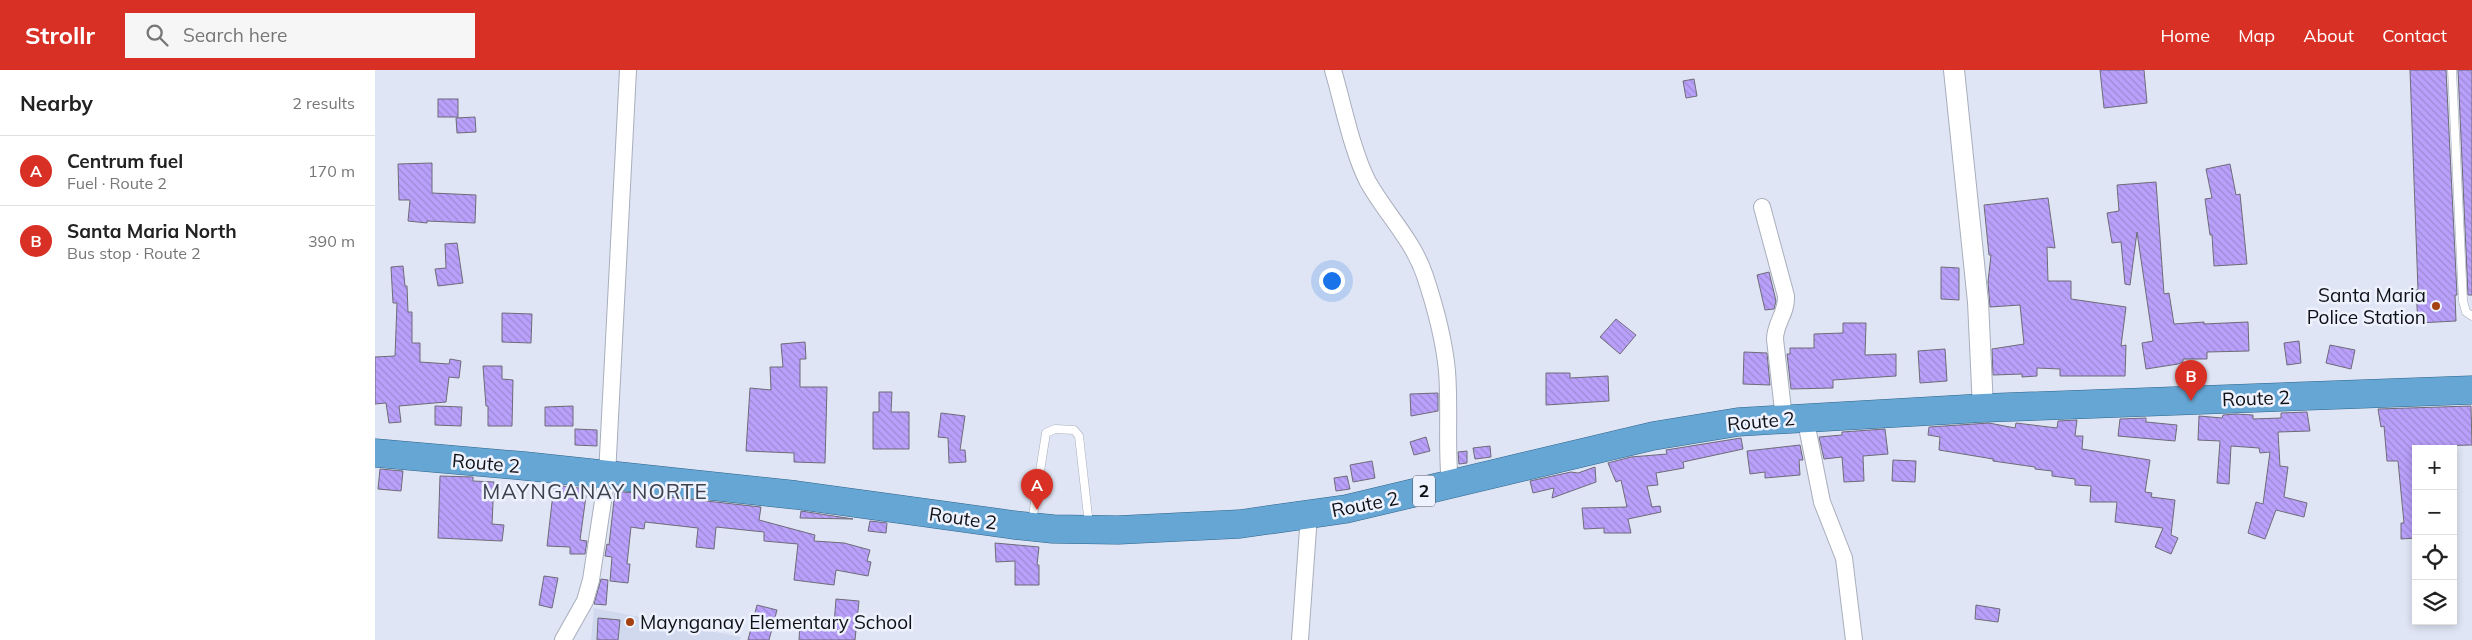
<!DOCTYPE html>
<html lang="en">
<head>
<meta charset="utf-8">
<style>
  :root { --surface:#fff; --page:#f6f6f6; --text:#222; --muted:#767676; --line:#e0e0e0; --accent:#d93025 }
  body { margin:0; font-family:Mulish,sans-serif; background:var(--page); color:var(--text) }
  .controls { position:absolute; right:15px; bottom:15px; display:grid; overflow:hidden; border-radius:0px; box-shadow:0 2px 8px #0003 }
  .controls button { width:45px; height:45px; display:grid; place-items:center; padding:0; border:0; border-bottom:1px solid var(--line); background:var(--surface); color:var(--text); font:25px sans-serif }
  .you { position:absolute; left:956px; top:210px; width:18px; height:18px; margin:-12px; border:4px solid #fff; border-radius:50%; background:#1a73e8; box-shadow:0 0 0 8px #1a73e833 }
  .badge { display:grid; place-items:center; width:32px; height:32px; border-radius:50%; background:var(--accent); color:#fff; font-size:16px; font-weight:700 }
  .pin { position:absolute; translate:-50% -41px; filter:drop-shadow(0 1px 2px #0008) }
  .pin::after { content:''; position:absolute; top:26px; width:18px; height:15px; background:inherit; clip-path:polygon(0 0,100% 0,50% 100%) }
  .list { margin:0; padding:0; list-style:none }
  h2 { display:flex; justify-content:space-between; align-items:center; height:65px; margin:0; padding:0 20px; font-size:21px }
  h2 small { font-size:16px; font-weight:400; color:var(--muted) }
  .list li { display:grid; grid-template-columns:32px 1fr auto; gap:15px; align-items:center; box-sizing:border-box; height:70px; padding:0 20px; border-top:1px solid var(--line) }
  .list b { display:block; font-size:19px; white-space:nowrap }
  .list p { margin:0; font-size:16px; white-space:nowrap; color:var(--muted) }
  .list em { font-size:16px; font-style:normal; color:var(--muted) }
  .icon { flex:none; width:28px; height:28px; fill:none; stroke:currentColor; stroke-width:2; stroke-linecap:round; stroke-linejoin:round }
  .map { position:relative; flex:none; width:2097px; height:570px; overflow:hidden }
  header { display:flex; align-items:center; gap:30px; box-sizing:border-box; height:70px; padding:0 25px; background:var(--accent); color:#fff }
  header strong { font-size:24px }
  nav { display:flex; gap:28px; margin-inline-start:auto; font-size:18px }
  .search { width:350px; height:45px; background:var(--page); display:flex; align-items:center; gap:12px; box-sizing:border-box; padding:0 18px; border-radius:0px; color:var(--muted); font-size:19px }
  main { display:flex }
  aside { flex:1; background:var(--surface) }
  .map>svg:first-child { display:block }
  .built { fill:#d1d9ef }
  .building { fill:url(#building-back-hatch); stroke:#6e6b78 }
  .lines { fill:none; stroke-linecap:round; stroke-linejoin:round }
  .service-casing { stroke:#a8aebc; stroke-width:9 }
  .minor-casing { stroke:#a8aebc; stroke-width:18 }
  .tertiary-casing { stroke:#a8aebc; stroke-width:22 }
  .trunk-casing { stroke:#2f648b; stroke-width:29 }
  .service { stroke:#fff; stroke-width:8 }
  .minor { stroke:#fff; stroke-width:16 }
  .tertiary { stroke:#fff; stroke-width:20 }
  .trunk { stroke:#66a6d4; stroke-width:28 }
  .poi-dot { fill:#a54011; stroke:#eef2fe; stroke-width:2 }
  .labels { text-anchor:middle; stroke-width:5; stroke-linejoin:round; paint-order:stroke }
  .shield { fill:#eef2fe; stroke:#53545c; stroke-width:1 }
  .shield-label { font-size:18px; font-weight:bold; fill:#101116 }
  .poi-label { font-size:19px; fill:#101116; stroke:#eef2fe; text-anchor:end }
  .street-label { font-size:19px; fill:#101116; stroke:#eef2fe }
  .quarter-label { font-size:21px; letter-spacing:1px; fill:#3e424e; stroke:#eef2fe }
</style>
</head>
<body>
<header>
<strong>Strollr</strong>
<div class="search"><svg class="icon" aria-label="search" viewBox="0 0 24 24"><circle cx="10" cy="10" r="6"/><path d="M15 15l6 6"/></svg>Search here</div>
<nav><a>Home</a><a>Map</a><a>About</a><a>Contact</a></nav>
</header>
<main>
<aside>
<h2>Nearby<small>2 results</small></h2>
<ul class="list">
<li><span class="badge">A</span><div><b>Centrum fuel</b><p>Fuel · Route 2</p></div><em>170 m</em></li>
<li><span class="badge">B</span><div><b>Santa Maria North</b><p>Bus stop · Route 2</p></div><em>390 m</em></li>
</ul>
</aside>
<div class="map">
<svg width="2097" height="570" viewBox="0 0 2097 570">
  <defs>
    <pattern id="building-back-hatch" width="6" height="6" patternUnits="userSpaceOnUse" patternTransform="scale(1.25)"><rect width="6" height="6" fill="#b9a0fa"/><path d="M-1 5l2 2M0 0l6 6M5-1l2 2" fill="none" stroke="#9e89d6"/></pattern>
  </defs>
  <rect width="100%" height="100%" fill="#dfe5f4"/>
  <!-- built -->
  <polygon class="built" points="219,538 366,567 365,570 216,570"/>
  <!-- building -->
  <g class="building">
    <polygon points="1725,0 1769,0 1772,33 1729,38"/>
    <polygon points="2035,0 2071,0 2082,225 2080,225 2081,251 2043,253 2041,220 2043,220"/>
    <polygon points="2083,0 2097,0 2097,225 2093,225"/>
    <polygon points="1319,9 1322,26 1311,28 1308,11"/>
    <rect x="63" y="29" width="20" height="18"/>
    <polygon points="100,47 101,62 82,63 81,48"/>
    <polygon points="57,93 57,123 101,125 100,153 52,151 52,153 33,151 35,130 24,130 23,94"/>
    <polygon points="1855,94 1861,125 1865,124 1872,194 1839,196 1837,165 1835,165 1830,129 1837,128 1831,99"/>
    <polygon points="1781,112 1789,224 1794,223 1799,254 1829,252 1829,254 1873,252 1874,281 1832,282 1832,289 1808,289 1808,292 1803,294 1771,299 1767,273 1778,271 1762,162 1755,215 1750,214 1746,172 1737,173 1732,143 1744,141 1742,115"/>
    <polygon points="1673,128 1680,178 1672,177 1673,211 1696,211 1696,229 1751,237 1746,276 1751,275 1750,306 1685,306 1685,299 1662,298 1662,306 1647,307 1647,304 1618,305 1617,279 1649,274 1645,235 1615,237 1613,212 1616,185 1614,185 1609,135"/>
    <polygon points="82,173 88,213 63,216 60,199 71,198 70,174"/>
    <polygon points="28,196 30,216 32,216 33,242 37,242 37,273 45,273 45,292 74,294 75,289 86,291 84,308 74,307 71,332 24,336 26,352 14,353 11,333 0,334 0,287 20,286 22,233 18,233 16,197"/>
    <polygon points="1566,197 1584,198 1584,230 1566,229"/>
    <polygon points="1394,202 1401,231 1399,239 1390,240 1382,205"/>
    <polygon points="127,243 157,244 156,273 127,272"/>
    <polygon points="1241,249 1261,265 1245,284 1225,267"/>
    <polygon points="1468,253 1491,253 1490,285 1521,284 1521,306 1458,310 1458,318 1416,319 1412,284 1415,284 1415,278 1439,278 1439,264 1468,263"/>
    <polygon points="1924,271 1926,293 1912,295 1909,273"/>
    <polygon points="430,272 431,289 425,289 425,317 452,317 450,393 419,392 419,383 371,381 375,318 396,320 395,297 408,297 406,274"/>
    <polygon points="1955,275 1980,280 1976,299 1951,293"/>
    <polygon points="1570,279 1572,311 1545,313 1543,281"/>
    <polygon points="1369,282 1392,283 1395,315 1368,314"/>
    <polygon points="108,296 127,296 127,309 138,310 137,356 113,356 113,336 111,336"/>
    <polygon points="1171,303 1195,303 1195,308 1233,306 1234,331 1171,335"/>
    <polygon points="504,322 517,322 516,342 534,342 534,379 498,379 498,342 504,342"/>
    <polygon points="1063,323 1063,341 1036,346 1035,324"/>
    <polygon points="60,336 87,337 86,356 60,355"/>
    <polygon points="198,336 198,356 170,356 170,337"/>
    <polygon points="2096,336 2097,375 2053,376 2053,379 2041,379 2041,468 2026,469 2026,453 2029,453 2023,391 2012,391 2009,356 2006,357 2003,339"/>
    <polygon points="1932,342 1935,361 1903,362 1905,396 1913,397 1909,427 1932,433 1929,447 1901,440 1890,469 1873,463 1881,432 1888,434 1895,382 1885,383 1884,378 1856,376 1854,414 1842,413 1845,371 1823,370 1824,346 1847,348 1848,345 1861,344 1878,345 1878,349 1906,348 1906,343"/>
    <polygon points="566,343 590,346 585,380 590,380 591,392 574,393 573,368 563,367"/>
    <polygon points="1771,348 1771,352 1802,355 1800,371 1743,366 1745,349"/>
    <polygon points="1702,350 1700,366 1708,366 1707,379 1775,390 1770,422 1777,423 1776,427 1800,430 1796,465 1803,468 1796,484 1780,477 1788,458 1740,452 1742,432 1715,432 1716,416 1700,415 1700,409 1677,406 1677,401 1660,399 1660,397 1618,391 1618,389 1564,380 1565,367 1553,365 1554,357 1614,353 1640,358 1641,353 1682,358 1683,351"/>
    <polygon points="200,359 222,360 222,376 200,375"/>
    <polygon points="1510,359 1513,384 1488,386 1489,411 1469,412 1467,387 1449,389 1444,367 1467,365 1467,362"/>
    <polygon points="1051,367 1055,381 1039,385 1035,372"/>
    <polygon points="1366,368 1368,379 1308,392 1309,398 1281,403 1283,415 1272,416 1277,437 1285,436 1286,442 1253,449 1256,463 1229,463 1229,458 1209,459 1207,438 1252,437 1246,410 1241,412 1233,393 1256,387 1292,384 1291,380"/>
    <polygon points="1425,375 1428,390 1424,390 1425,405 1390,408 1390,402 1375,404 1372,381"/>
    <polygon points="1115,376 1116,387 1100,389 1098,378"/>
    <polygon points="1092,381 1092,393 1084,394 1083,382"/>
    <polygon points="1518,390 1541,391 1540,412 1517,411"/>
    <polygon points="997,391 1000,408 978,412 975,395"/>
    <polygon points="1220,397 1221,412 1177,428 1179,418 1158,423 1155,411 1196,402 1203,403"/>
    <polygon points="5,399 28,401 26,421 3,419"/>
    <polygon points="65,406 98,407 98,411 119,412 117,454 129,455 127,471 63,468"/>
    <polygon points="972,406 975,419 961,421 959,408"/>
    <polygon points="179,415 212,419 205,470 212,471 210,484 195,484 195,477 172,476"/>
    <polygon points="240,421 386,437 384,450 440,465 439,471 469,473 495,480 492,491 496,492 493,506 461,500 459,515 419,510 423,474 389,471 389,462 341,457 339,479 321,477 323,458 270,452 269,459 256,457 252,494 255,494 253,513 235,511 237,487 230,486 232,474 234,475"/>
    <polygon points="426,441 478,449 425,448"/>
    <polygon points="495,451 512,453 511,463 493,461"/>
    <polygon points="620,473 664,477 662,495 664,495 664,515 640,515 640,491 621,492"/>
    <polygon points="169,506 183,508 177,538 164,535"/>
    <polygon points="226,509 233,510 231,535 219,534"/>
    <polygon points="461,529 484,531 480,570 424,570 425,552 459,554"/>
    <polygon points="382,535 402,540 394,570 373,570"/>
    <polygon points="1601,535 1625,539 1623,552 1600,549"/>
    <polygon points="223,548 245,550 243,570 222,570"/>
  </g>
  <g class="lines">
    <defs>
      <g id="service">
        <polyline points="2077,0 2088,231 2091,242 2097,246"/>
        <polyline points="657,452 671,363 680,359 699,360 704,366 714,455"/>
      </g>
      <g id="minor">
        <path d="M958 0C968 34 977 81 993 112 1011 144 1038 170 1050 206 1060 236 1069 269 1072 301 1075 339 1071 377 1075 415"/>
        <path d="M1387 137 1411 226C1412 243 1400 253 1400 269L1409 349"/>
        <polyline points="1430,347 1447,432 1469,488 1479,570"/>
        <polyline points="188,570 210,531 216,510 232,405 253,0"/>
        <polyline points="925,570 934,445"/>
      </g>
      <polyline id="tertiary" points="1579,0 1603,232 1608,338"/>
      <polyline id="trunk" points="0,383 150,396 421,425 639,455 678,459 743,460 865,454 971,439 1278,366 1363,352 1608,338 2097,320"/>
    </defs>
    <!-- service casing -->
    <use href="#service" class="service-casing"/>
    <!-- minor casing -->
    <use href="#minor" class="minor-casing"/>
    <!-- tertiary casing -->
    <use href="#tertiary" class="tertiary-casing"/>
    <!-- trunk casing -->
    <use href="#trunk" class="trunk-casing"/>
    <!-- service -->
    <use href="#service" class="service"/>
    <!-- minor -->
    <use href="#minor" class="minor"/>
    <!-- tertiary -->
    <use href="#tertiary" class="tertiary"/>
    <!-- trunk -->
    <use href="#trunk" class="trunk"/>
  </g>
  <!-- markers -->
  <g class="poi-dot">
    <circle cx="2061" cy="236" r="5"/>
    <circle cx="255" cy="552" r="5"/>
  </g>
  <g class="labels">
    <!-- shield labels -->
    <rect class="shield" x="1038" y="405.5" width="22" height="31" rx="4"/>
    <g class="shield-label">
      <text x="1049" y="427">2</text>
    </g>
    <!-- poi labels -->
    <g class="poi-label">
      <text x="2051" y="232">Santa Maria<tspan x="2051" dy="22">Police Station</tspan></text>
      <text x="265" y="559" text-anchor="start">Maynganay Elementary School</text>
    </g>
    <!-- street labels -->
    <g class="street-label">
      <text transform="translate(1881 328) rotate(-2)" y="7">Route 2</text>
      <text transform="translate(1386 351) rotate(-5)" y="7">Route 2</text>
      <text transform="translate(111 393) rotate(5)" y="7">Route 2</text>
      <text transform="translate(990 434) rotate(-11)" y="7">Route 2</text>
      <text transform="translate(588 448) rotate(8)" y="7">Route 2</text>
    </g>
    <!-- quarter labels -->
    <g class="quarter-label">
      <text x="220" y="429">MAYNGANAY NORTE</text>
    </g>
  </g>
</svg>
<div class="controls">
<button>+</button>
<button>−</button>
<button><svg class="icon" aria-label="locate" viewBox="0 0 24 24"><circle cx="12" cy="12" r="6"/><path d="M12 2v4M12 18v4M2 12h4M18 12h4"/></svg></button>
<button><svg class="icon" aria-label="layers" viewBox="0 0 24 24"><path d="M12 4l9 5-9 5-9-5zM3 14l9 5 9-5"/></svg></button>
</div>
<div class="you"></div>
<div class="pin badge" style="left:662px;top:440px">A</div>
<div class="pin badge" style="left:1816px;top:331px">B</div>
</div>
</main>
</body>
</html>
